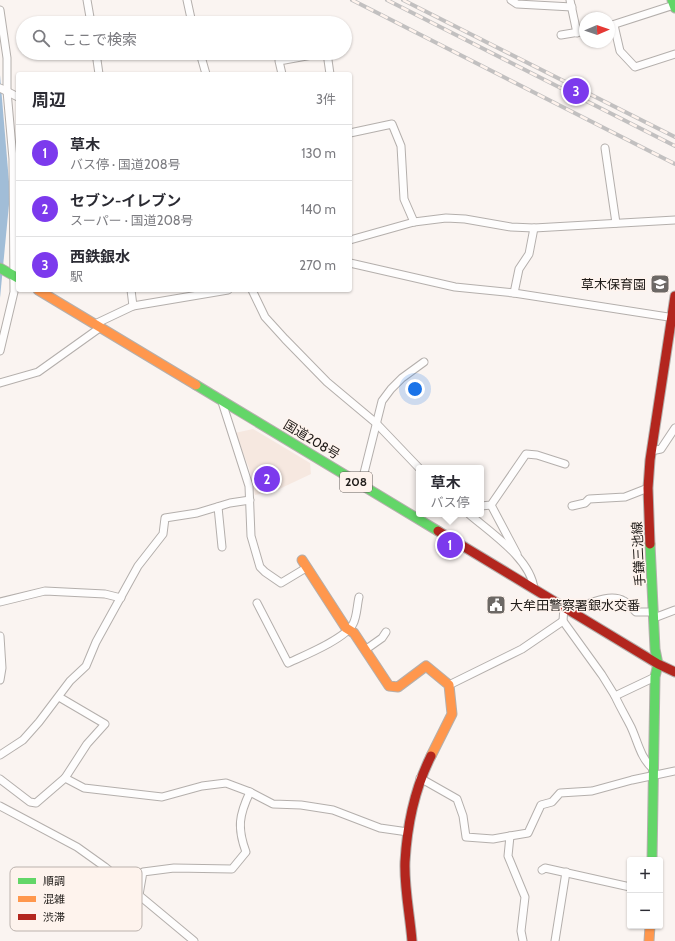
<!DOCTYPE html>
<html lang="ja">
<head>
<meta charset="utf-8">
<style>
  :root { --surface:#fff; --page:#f7f7f7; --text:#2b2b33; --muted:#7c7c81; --line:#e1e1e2; --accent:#7c3aed }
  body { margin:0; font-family:Cabin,"Noto Sans JP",sans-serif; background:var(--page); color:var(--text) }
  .controls { position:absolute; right:12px; bottom:12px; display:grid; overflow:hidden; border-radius:4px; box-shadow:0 1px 3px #0004 }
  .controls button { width:36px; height:36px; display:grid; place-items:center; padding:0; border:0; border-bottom:1px solid var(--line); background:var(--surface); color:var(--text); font:20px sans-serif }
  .compass { position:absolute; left:579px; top:12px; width:36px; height:36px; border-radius:50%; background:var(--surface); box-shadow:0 1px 3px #0004; rotate:88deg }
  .you { position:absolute; left:415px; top:389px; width:14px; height:14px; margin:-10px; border:3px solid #fff; border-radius:50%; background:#1a73e8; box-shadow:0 0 0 6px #1a73e833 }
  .badge { display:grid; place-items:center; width:26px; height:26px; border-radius:50%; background:var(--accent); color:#fff; font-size:13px; font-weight:700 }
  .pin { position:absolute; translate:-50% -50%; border:2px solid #fff; box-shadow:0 1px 4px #0006 }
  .popup { position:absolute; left:416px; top:465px; width:68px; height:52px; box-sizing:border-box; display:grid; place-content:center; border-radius:4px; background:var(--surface); filter:drop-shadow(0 1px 3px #0005); font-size:13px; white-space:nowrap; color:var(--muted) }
  .popup b { font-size:15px; color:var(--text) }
  .popup::after { content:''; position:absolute; left:50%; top:100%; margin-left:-8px; border:8px solid transparent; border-top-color:var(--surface) }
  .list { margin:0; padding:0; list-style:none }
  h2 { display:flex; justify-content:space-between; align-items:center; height:52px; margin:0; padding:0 16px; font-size:17px }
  h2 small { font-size:13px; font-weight:400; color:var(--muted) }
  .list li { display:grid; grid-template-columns:26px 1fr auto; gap:12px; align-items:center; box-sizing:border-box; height:56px; padding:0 16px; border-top:1px solid var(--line) }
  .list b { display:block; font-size:15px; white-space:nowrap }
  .list p { margin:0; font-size:13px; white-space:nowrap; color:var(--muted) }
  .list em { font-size:13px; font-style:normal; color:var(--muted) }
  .icon { flex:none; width:22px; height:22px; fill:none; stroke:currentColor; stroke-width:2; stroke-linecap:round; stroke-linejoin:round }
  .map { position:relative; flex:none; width:675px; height:941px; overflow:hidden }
  .search { position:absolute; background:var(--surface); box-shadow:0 1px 3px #0004; left:16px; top:16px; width:336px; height:44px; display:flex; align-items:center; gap:10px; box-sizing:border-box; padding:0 14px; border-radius:22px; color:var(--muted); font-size:15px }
  .panel { position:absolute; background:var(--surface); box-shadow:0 1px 3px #0004; left:16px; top:72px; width:336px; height:220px; border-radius:4px }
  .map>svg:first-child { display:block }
  .built { fill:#f6e8e0 }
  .water { fill:#a1bdd7 }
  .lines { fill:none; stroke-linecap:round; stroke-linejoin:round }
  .street-casing { stroke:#b4afac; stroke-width:9 }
  .fast-casing { stroke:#b4afac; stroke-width:11 }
  .slow-casing { stroke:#b4afac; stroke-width:11 }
  .jam-casing { stroke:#b4afac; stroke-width:11 }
  .street { stroke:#fefdfd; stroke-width:7 }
  .fast { stroke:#63d668; stroke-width:9 }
  .slow { stroke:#ff974d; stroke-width:9 }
  .jam { stroke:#b3261e; stroke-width:9 }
  .rail-casing { stroke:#c2c0c0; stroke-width:4 }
  .rail { stroke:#fef3ed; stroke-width:2.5; stroke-dasharray:8; stroke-linecap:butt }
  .labels { text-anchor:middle; stroke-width:3; stroke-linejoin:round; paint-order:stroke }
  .shield { fill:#fef3ed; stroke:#635c59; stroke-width:1 }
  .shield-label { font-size:12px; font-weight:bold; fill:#201c19 }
  .poi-label { font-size:13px; fill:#201c19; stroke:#fef3ed; text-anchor:end }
  .street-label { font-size:13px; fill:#201c19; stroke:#fef3ed }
  .key { fill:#fef3ed; stroke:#bbb2ad; stroke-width:1 }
  .key-label { font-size:11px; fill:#201c19 }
</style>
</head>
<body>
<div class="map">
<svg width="675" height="941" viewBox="0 0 675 941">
  <rect width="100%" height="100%" fill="#faf4f1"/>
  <!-- built -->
  <polygon class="built" points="253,429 310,463 311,474 275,491 255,495 249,468 235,433"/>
  <!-- water -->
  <polygon class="water" points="0,75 10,194 0,298"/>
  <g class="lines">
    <defs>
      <g id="street">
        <polyline points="87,0 91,23"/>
        <polyline points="187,0 192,23"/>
        <polyline points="511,0 517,4 572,7"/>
        <polyline points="570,0 577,33"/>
        <polyline points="0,10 7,58 7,91 13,159 14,292 0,351"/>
        <polyline points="614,25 620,51 635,67 675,54"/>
        <polyline points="609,26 674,5"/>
        <polyline points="561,35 585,31"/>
        <polyline points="96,53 99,74"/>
        <polyline points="200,53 206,74"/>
        <polyline points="327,53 330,74"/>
        <polyline points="282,74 279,61 323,53"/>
        <polyline points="0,88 18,97"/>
        <polyline points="350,133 392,124 401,146 404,199 414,222"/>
        <polyline points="605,148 616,223"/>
        <polyline points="350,240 414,222 446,218 465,219 511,227 534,228 675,220"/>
        <polyline points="350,263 455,287 514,293 675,318"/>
        <polyline points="131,290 133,306"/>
        <polyline points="252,290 265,317 285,339 327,382 376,423 419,468"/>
        <polyline points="514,293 519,269 529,254 534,228"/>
        <polyline points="95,324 133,306 228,290"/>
        <polyline points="0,383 38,372 101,327"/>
        <polyline points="222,402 249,486 251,536 260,567 265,572 281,583 306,568"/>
        <polyline points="651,451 661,449 675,428"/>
        <polyline points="361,485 382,401 391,389 402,378 424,362"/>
        <polyline points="491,505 517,554"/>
        <polyline points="481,506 491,505 526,454 537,455 565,464"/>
        <polyline points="572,506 585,503 589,499 625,497 648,488"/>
        <polyline points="218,507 222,547"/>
        <path d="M469 514C491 533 531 559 534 589"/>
        <polyline points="0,602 45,591 105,594 121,598"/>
        <path d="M257 603 288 663C303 656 345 639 353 624 357 617 357 605 359 597"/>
        <polyline points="564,606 563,621 602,675 615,696 655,677"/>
        <path d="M571 610C585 606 609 592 624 601 628 603 632 608 636 612H654"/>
        <polyline points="654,618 675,610"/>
        <polyline points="0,636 2,668 0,680"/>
        <polyline points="365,650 382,638 386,632"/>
        <polyline points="449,685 522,649 563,621"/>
        <path d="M615 696C620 707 626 717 631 727 638 742 640 757 653 769"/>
        <polyline points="59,697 105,724 87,744 65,778"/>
        <polyline points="0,755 23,740 39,722 70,681 86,666 96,642 138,566 163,534 165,518 197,513 230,503 250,500"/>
        <polyline points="420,778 457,799 463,816 466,837 493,839 510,836 508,856 525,897 521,931 523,941"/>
        <polyline points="0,779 30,802 36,803 65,778 84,788 162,797 202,786 226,783 250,792 273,804 301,805 333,810 380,828 408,832"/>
        <polyline points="0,806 77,847 105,867 194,941"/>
        <polyline points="510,836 528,833 541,805 552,802 560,793 592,791 632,780 675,771"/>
        <polyline points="542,870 545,868 630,887"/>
        <path d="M139 895 143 872 174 868 232 869 246 852C237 828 239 815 250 792"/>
        <polyline points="555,941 566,872"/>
      </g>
      <g id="fast">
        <polyline points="672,0 675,8"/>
        <polyline points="0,268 18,278"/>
        <polyline points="196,385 438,531"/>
        <polyline points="650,544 655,649 658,664 655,677 652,860"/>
      </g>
      <g id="slow">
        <polyline points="38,290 196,385"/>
        <polyline points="302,560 346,628 354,633 389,686 398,687 426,666 449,685 452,714 431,756"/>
        <polyline points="649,941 650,926"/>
      </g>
      <g id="jam">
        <polyline points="438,531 658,664 675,672"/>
        <polyline points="650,544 648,488 650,460 675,296"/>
        <path d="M412 941C410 915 404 888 405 862 407 826 415 788 431 756"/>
      </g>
    </defs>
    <!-- street casing -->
    <use href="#street" class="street-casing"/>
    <!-- fast casing -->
    <use href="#fast" class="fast-casing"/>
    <!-- slow casing -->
    <use href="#slow" class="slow-casing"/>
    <!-- jam casing -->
    <use href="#jam" class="jam-casing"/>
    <!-- street -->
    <use href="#street" class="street"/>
    <!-- fast -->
    <use href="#fast" class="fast"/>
    <!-- slow -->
    <use href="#slow" class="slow"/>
    <!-- jam -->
    <use href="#jam" class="jam"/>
    <defs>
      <g id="rail">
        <polyline points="352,0 675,164"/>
        <polyline points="387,0 675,146"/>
        <polyline points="403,0 675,137"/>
      </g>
    </defs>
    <!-- rail casing -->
    <use href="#rail" class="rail-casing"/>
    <!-- rail -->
    <use href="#rail" class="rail"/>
  </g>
  <!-- icons -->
  <defs>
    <symbol id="school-square" viewBox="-11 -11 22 22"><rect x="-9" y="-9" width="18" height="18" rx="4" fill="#6c6865" stroke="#fef3ed"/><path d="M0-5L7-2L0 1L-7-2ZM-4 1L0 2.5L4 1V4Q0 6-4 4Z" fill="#fff"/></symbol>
    <symbol id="civic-square" viewBox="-11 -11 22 22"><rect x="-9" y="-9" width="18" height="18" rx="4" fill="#6c6865" stroke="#fef3ed"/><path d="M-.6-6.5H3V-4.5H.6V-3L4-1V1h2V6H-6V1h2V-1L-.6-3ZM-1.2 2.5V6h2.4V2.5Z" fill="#fff"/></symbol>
  </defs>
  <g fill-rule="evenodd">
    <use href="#school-square" x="649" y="273" width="22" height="22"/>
    <use href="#civic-square" x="485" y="594" width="22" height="22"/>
  </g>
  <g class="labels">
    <!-- shield labels -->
    <rect class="shield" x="340" y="472" width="32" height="20" rx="3"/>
    <g class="shield-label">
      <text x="356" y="486">208</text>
    </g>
    <!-- poi labels -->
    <g class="poi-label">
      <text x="646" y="289">草木保育園</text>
      <text x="510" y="610" text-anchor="start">大牟田警察署銀水交番</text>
    </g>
    <!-- street labels -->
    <g class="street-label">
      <text transform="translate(312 439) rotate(31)" y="5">国道208号</text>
      <text transform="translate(638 554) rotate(-93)" y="5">手鎌三池線</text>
    </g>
  </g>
  <!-- legend -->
  <rect x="10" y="867" width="132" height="64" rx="6" class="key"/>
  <rect x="18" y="878" width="18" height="6" fill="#63d668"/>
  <rect x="18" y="896" width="18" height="6" fill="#ff974d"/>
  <rect x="18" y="914" width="18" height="6" fill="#b3261e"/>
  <g class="key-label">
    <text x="43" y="885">順調</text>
    <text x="43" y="903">混雑</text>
    <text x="43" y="921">渋滞</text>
  </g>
</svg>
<div class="controls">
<button>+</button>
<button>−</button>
</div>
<svg class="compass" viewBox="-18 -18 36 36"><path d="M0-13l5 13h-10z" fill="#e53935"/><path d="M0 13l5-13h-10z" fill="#7c7c81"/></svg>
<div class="you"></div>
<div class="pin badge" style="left:450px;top:545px">1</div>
<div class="popup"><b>草木</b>バス停</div>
<div class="pin badge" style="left:267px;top:479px">2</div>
<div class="pin badge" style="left:576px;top:91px">3</div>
<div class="search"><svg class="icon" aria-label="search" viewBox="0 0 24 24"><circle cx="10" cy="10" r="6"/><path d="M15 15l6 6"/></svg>ここで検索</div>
<section class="panel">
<h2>周辺<small>3件</small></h2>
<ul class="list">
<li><span class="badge">1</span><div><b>草木</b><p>バス停 · 国道208号</p></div><em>130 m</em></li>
<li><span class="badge">2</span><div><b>セブン-イレブン</b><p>スーパー · 国道208号</p></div><em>140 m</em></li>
<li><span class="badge">3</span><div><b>西鉄銀水</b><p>駅</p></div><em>270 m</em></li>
</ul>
</section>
</div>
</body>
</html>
